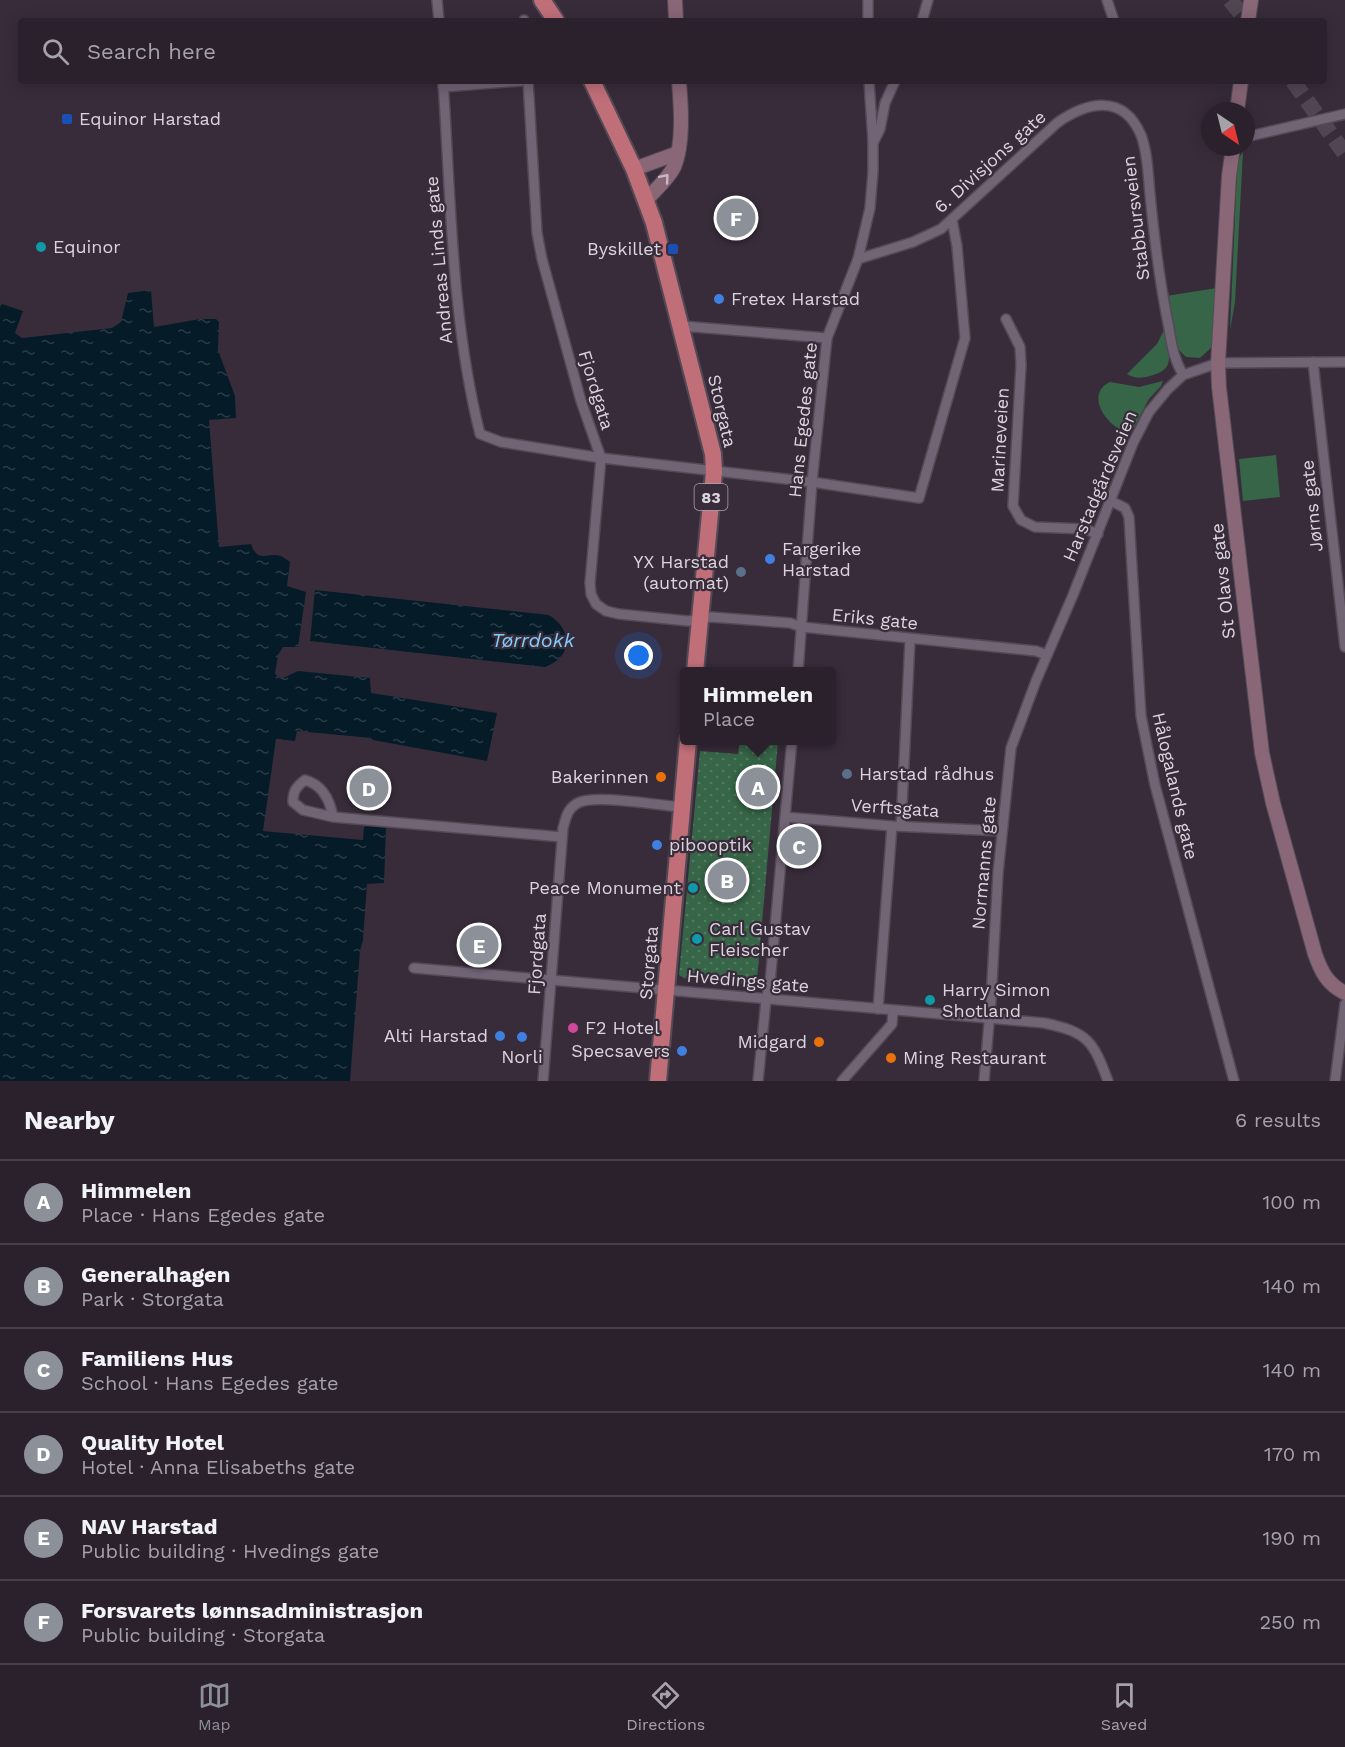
<!DOCTYPE html>
<html lang="en">
<head>
<meta charset="utf-8">
<style>
  :root { --surface:#2a212c; --page:#322934; --text:#f1f3f6; --muted:#a5a3a9; --line:#463e48; --accent:#8c9099 }
  body { margin:0; font-family:"Work Sans",sans-serif; background:var(--page); color:var(--text) }
  .compass { position:absolute; left:1201px; top:102px; width:54px; height:54px; border-radius:50%; background:var(--surface); box-shadow:0 3px 15px #0003; rotate:145deg }
  .you { position:absolute; left:639px; top:656px; width:21px; height:21px; margin:-15px; border:4px solid #fff; border-radius:50%; background:#1a73e8; box-shadow:0 0 0 9px #1a73e833 }
  .badge { display:grid; place-items:center; width:39px; height:39px; border-radius:50%; background:var(--accent); color:#fff; font-size:20px; font-weight:700 }
  .pin { position:absolute; translate:-50% -50%; border:3px solid #fff; box-shadow:0 2px 6px #0006 }
  .popup { position:absolute; left:680px; top:667px; width:156px; height:78px; box-sizing:border-box; display:grid; place-content:center; border-radius:6px; background:var(--surface); filter:drop-shadow(0 2px 4px #0005); font-size:20px; white-space:nowrap; color:var(--muted) }
  .popup b { font-size:22px; color:var(--text) }
  .popup::after { content:''; position:absolute; left:50%; top:100%; margin-left:-12px; border:12px solid transparent; border-top-color:var(--surface) }
  .list { margin:0; padding:0; list-style:none }
  h2 { display:flex; justify-content:space-between; align-items:center; height:78px; margin:0; padding:0 24px; font-size:26px }
  h2 small { font-size:20px; font-weight:400; color:var(--muted) }
  .list li { display:grid; grid-template-columns:39px 1fr auto; gap:18px; align-items:center; box-sizing:border-box; height:84px; padding:0 24px; border-top:2px solid var(--line) }
  .list b { display:block; font-size:22px; white-space:nowrap }
  .list p { margin:0; font-size:20px; white-space:nowrap; color:var(--muted) }
  .list em { font-size:20px; font-style:normal; color:var(--muted) }
  .icon { flex:none; width:33px; height:33px; fill:none; stroke:currentColor; stroke-width:2; stroke-linecap:round; stroke-linejoin:round }
  .map { position:relative; flex:none; width:1345px; height:1081px; overflow:hidden }
  .search { position:absolute; background:var(--surface); box-shadow:0 3px 15px #0003; left:18px; right:18px; top:18px; height:66px; display:flex; align-items:center; gap:15px; box-sizing:border-box; padding:0 21px; border-radius:6px; color:var(--muted); font-size:22px }
  .sheet { height:582px; background:var(--surface) }
  nav { display:flex; justify-content:space-around; align-items:center; box-sizing:border-box; height:84px; border-top:2px solid var(--line); background:var(--surface); font-size:16px; color:var(--muted) }
  nav a { display:grid; justify-items:center; gap:3px }
  nav .on { color:var(--accent) }
  .map>svg:first-child { display:block }
  .green { fill:#366547 }
  .park { fill:url(#park-dots) }
  .water { fill:url(#water-ripples) }
  .lines { fill:none; stroke-linecap:round; stroke-linejoin:round }
  .highway-tunnel { stroke:#504553; stroke-width:16; stroke-dasharray:16 8; stroke-linecap:butt }
  .street-casing { stroke:#544a56; stroke-width:12 }
  .secondary-casing { stroke:#544a56; stroke-width:16 }
  .highway-casing { stroke:#544a56; stroke-width:20 }
  .street { stroke:#716475; stroke-width:9 }
  .secondary { stroke:#896776; stroke-width:14 }
  .highway { stroke:#c06f79; stroke-width:16 }
  .oneway { stroke:#c6b9c3 }
  .transit-dot { fill:#1a4fb4; stroke:#382c3b; stroke-width:2 }
  .culture-dot { fill:#0f9aa8; stroke:#382c3b; stroke-width:2 }
  .shop-dot { fill:#3f7fe0; stroke:#382c3b; stroke-width:2 }
  .service-dot { fill:#5c6f8a; stroke:#382c3b; stroke-width:2 }
  .food-dot { fill:#e8710a; stroke:#382c3b; stroke-width:2 }
  .hotel-dot { fill:#d1479c; stroke:#382c3b; stroke-width:2 }
  .labels { text-anchor:middle; stroke-width:4.5; stroke-linejoin:round; paint-order:stroke }
  .shield { fill:#382c3b; stroke:#aaa2ac; stroke-width:1.5 }
  .shield-label { font-size:16px; font-weight:bold; fill:#dbd4dd }
  .poi-label { font-size:18px; fill:#dbd4dd; stroke:#382c3b; text-anchor:start }
  .street-label { font-size:18px; fill:#dbd4dd; stroke:#382c3b }
  .water-label { font-size:20px; font-style:italic; fill:#81cdfb; stroke:#382c3b }
</style>
</head>
<body>
<div class="map">
<svg width="1345" height="1081" viewBox="0 0 1345 1081">
  <defs>
    <pattern id="park-dots" width="8" height="8" patternUnits="userSpaceOnUse" patternTransform="scale(1.5)"><rect width="8" height="8" fill="#366547"/><path d="M2 2h.1M6 6h.1" fill="none" stroke="#527a61" stroke-width="1.8" stroke-linecap="round"/></pattern>
    <pattern id="water-ripples" width="26" height="14" patternUnits="userSpaceOnUse" patternTransform="scale(1.5)"><rect width="26" height="14" fill="#051c28"/><path d="M2 4q2-2 4 0t4 0M15 11q2-2 4 0t4 0" fill="none" stroke="#293c47"/></pattern>
  </defs>
  <rect width="100%" height="100%" fill="#382c3b"/>
  <!-- green -->
  <g class="green">
    <polygon points="1243,152 1235,302 1230,330 1237,169 1238,159"/>
    <polygon points="1217,288 1212,347 1200,358 1186,357 1177,348 1166,296"/>
    <path d="M1164 330C1168 354 1178 369 1150 376 1141 378 1135 379 1127 374L1157 344Z"/>
    <path d="M1163 381 1161 386 1149 399 1132 431C1116 437 1080 396 1110 382L1139 387Z"/>
    <polygon points="1276,455 1280,497 1243,501 1239,459"/>
  </g>
  <!-- park -->
  <polygon class="park" points="740,741 778,741 757,980 752,985 684,978 679,975 700,751 738,754"/>
  <!-- water -->
  <g class="water">
    <path d="M151 290 154 327 200 319H216L219 322 218 350 235 396 236 418 209 420 219 547 251 544C258 564 268 552 281 556 285 558 287 560 290 562L287 586 306 592 298 647H283L278 655 275 674 281 679 298 671 370 678 371 693 497 713 487 761 373 740 371 738 297 731 295 741 276 739 263 831 363 840 364 826 386 828 384 883 367 884 363 940 360 951 350 1081H0V307L2 304 23 311 15 333 22 338 112 328 121 322 128 293Z"/>
    <path d="M315 590 549 615C573 630 573 657 545 667L310 641Z"/>
  </g>
  <g class="lines">
    <!-- highway-tunnel -->
    <g class="highway-tunnel">
      <polyline points="1230,0 1247,21"/>
      <polyline points="1293,81 1345,154"/>
    </g>
    <defs>
      <g id="street">
        <polyline points="437,0 439,21"/>
        <polyline points="1107,0 1114,21"/>
        <polyline points="524,20 524,21"/>
        <polyline points="868,21 868,0"/>
        <polyline points="922,21 928,0"/>
        <path d="M443 81C451 199 451 318 480 434L501 442 601 458 812 482 919 498 965 338 957 246 952 220"/>
        <polyline points="528,81 537,233 542,259 581,401 601,458 590,583 591,594 596,604 606,611 619,614 688,621 711,617 790,623 802,627 1036,651 1047,655"/>
        <polyline points="443,87 521,81"/>
        <polyline points="1246,137 1345,114"/>
        <polyline points="874,141 880,129 885,103 895,81"/>
        <path d="M858 259 913 242 941 229 1057 123C1087 102 1123 93 1141 135 1148 154 1148 175 1150 194 1154 236 1159 277 1167 318 1172 342 1171 353 1183 375"/>
        <polyline points="1006,319 1020,347 1021,365 1013,506 1021,520 1035,527 1085,529 1098,534"/>
        <polyline points="682,326 827,338"/>
        <polyline points="1313,362 1345,647"/>
        <polyline points="1111,501 1125,508 1129,517 1141,716 1155,785 1234,1081"/>
        <polyline points="798,672 812,482 827,338 858,259 870,208 873,171 873,142 869,81"/>
        <path d="M333 817C330 800 323 785 305 780 296 787 293 791 293 802L303 810 333 817 562 837"/>
        <polyline points="785,817 892,826 1002,831"/>
        <polyline points="901,826 910,640"/>
        <path d="M414 968 1044 1023C1088 1032 1093 1041 1108 1081"/>
        <polyline points="878,1009 892,826"/>
        <path d="M543 1081 563 828C566 818 567 810 576 804 592 793 660 806 682 807"/>
        <polyline points="758,1081 766,1000 770,983 792,740"/>
        <polyline points="842,1081 892,1024 893,1011"/>
        <polyline points="984,1081 991,1000 998,873 1011,748 1036,681 1073,595 1133,443 1149,412 1168,389 1183,375 1218,363 1345,362"/>
        <polyline points="1335,1081 1345,1004"/>
      </g>
      <g id="secondary">
        <polyline points="675,0 676,21"/>
        <polyline points="1248,21 1251,0"/>
        <polyline points="1237,111 1241,81"/>
        <path d="M1233 147 1229 176 1218 363 1219 387 1262 753 1273 803 1315 954C1321 971 1327 984 1345 993"/>
        <polyline points="634,169 678,153"/>
        <path d="M646 200C655 190 668 179 674 167 684 143 681 106 679 81"/>
      </g>
      <g id="highway">
        <polyline points="542,0 556,21"/>
        <polyline points="592,81 634,169 654,223 713,454 714,472 695,672"/>
        <polyline points="658,1081 688,740"/>
      </g>
    </defs>
    <!-- street casing -->
    <use href="#street" class="street-casing"/>
    <!-- secondary casing -->
    <use href="#secondary" class="secondary-casing"/>
    <!-- highway casing -->
    <use href="#highway" class="highway-casing"/>
    <!-- street -->
    <use href="#street" class="street"/>
    <!-- secondary -->
    <use href="#secondary" class="secondary"/>
    <!-- highway -->
    <use href="#highway" class="highway"/>
  </g>
  <!-- one-way arrows -->
  <defs><path id="oneway-chevron" d="M-2-3.5L2.5 0L-2 3.5" fill="none" stroke-width="1.6" stroke-linecap="round" stroke-linejoin="round" transform="scale(1.5)"/></defs>
  <use class="oneway" href="#oneway-chevron" transform="translate(665 178) rotate(-50)"/>
  <!-- markers -->
  <g class="transit-dot">
    <rect x="61" y="113" width="12" height="12" rx="3"/>
    <rect x="667" y="243" width="12" height="12" rx="3"/>
  </g>
  <g class="culture-dot">
    <circle cx="41" cy="247" r="6"/>
    <circle cx="693" cy="888" r="6"/>
    <circle cx="697" cy="939" r="6"/>
    <circle cx="930" cy="1000" r="6"/>
  </g>
  <g class="shop-dot">
    <circle cx="719" cy="299" r="6"/>
    <circle cx="770" cy="559" r="6"/>
    <circle cx="657" cy="845" r="6"/>
    <circle cx="500" cy="1036" r="6"/>
    <circle cx="522" cy="1037" r="6"/>
    <circle cx="682" cy="1051" r="6"/>
  </g>
  <g class="service-dot">
    <circle cx="741" cy="572" r="6"/>
    <circle cx="847" cy="774" r="6"/>
  </g>
  <g class="food-dot">
    <circle cx="661" cy="777" r="6"/>
    <circle cx="819" cy="1042" r="6"/>
    <circle cx="891" cy="1058" r="6"/>
  </g>
  <circle class="hotel-dot" cx="573" cy="1028" r="6"/>
  <g class="labels">
    <!-- shield labels -->
    <rect class="shield" x="694.5" y="484" width="33" height="26" rx="4.5"/>
    <g class="shield-label">
      <text x="711" y="503">83</text>
    </g>
    <!-- poi labels -->
    <g class="poi-label">
      <text x="79" y="125">Equinor Harstad</text>
      <text x="53" y="253">Equinor</text>
      <text x="661" y="255" text-anchor="end">Byskillet</text>
      <text x="731" y="305">Fretex Harstad</text>
      <text x="782" y="555">Fargerike<tspan x="782" dy="21">Harstad</tspan></text>
      <text x="729" y="568" text-anchor="end">YX Harstad<tspan x="729" dy="21">(automat)</tspan></text>
      <text x="859" y="780">Harstad rådhus</text>
      <text x="649" y="783" text-anchor="end">Bakerinnen</text>
      <text x="669" y="851">pibooptik</text>
      <text x="681" y="894" text-anchor="end">Peace Monument</text>
      <text x="709" y="935">Carl Gustav<tspan x="709" dy="21">Fleischer</tspan></text>
      <text x="942" y="996">Harry Simon<tspan x="942" dy="21">Shotland</tspan></text>
      <text x="585" y="1034">F2 Hotel</text>
      <text x="488" y="1042" text-anchor="end">Alti Harstad</text>
      <text x="807" y="1048" text-anchor="end">Midgard</text>
      <text x="670" y="1057" text-anchor="end">Specsavers</text>
      <text x="522" y="1063" text-anchor="middle">Norli</text>
      <text x="903" y="1064">Ming Restaurant</text>
    </g>
    <!-- street labels -->
    <g class="street-label">
      <text transform="translate(990 162) rotate(-42)" y="6">6. Divisjons gate</text>
      <text transform="translate(1136 218) rotate(-97)" y="6">Stabbursveien</text>
      <text transform="translate(439 260) rotate(-95)" y="6">Andreas Linds gate</text>
      <text transform="translate(596 390) rotate(73)" y="6">Fjordgata</text>
      <text transform="translate(722 411) rotate(77)" y="6">Storgata</text>
      <text transform="translate(803 420) rotate(-84)" y="6">Hans Egedes gate</text>
      <text transform="translate(1000 440) rotate(-87)" y="6">Marineveien</text>
      <text transform="translate(1100 486) rotate(-67)" y="6">Harstadgårdsveien</text>
      <text transform="translate(1312 506) rotate(-96)" y="6">Jørns gate</text>
      <text transform="translate(1223 581) rotate(-96)" y="6">St Olavs gate</text>
      <text transform="translate(875 619) rotate(6)" y="6">Eriks gate</text>
      <text transform="translate(1175 786) rotate(77)" y="6">Hålogalands gate</text>
      <text transform="translate(895 808) rotate(4)" y="6">Verftsgata</text>
      <text transform="translate(984 863) rotate(-85)" y="6">Normanns gate</text>
      <text transform="translate(537 954) rotate(-86)" y="6">Fjordgata</text>
      <text transform="translate(649 963) rotate(-85)" y="6">Storgata</text>
      <text transform="translate(748 981) rotate(5)" y="6">Hvedings gate</text>
    </g>
    <!-- water labels -->
    <g class="water-label">
      <text x="533" y="647">Tørrdokk</text>
    </g>
  </g>
</svg>
<svg class="compass" viewBox="-18 -18 36 36"><path d="M0-13l5 13h-10z" fill="#e53935"/><path d="M0 13l5-13h-10z" fill="#a5a3a9"/></svg>
<div class="you"></div>
<div class="pin badge" style="left:758px;top:787px">A</div>
<div class="popup"><b>Himmelen</b>Place</div>
<div class="pin badge" style="left:727px;top:880px">B</div>
<div class="pin badge" style="left:799px;top:846px">C</div>
<div class="pin badge" style="left:369px;top:788px">D</div>
<div class="pin badge" style="left:479px;top:945px">E</div>
<div class="pin badge" style="left:736px;top:218px">F</div>
<div class="search"><svg class="icon" aria-label="search" viewBox="0 0 24 24"><circle cx="10" cy="10" r="6"/><path d="M15 15l6 6"/></svg>Search here</div>
</div>
<section class="sheet">
<h2>Nearby<small>6 results</small></h2>
<ul class="list">
<li><span class="badge">A</span><div><b>Himmelen</b><p>Place · Hans Egedes gate</p></div><em>100 m</em></li>
<li><span class="badge">B</span><div><b>Generalhagen</b><p>Park · Storgata</p></div><em>140 m</em></li>
<li><span class="badge">C</span><div><b>Familiens Hus</b><p>School · Hans Egedes gate</p></div><em>140 m</em></li>
<li><span class="badge">D</span><div><b>Quality Hotel</b><p>Hotel · Anna Elisabeths gate</p></div><em>170 m</em></li>
<li><span class="badge">E</span><div><b>NAV Harstad</b><p>Public building · Hvedings gate</p></div><em>190 m</em></li>
<li><span class="badge">F</span><div><b>Forsvarets lønnsadministrasjon</b><p>Public building · Storgata</p></div><em>250 m</em></li>
</ul>
</section>
<nav>
<a class="on"><svg class="icon" aria-label="map" viewBox="0 0 24 24"><path d="M3 6l6-2 6 2 6-2v14l-6 2-6-2-6 2zM9 4v14M15 6v14"/></svg>Map</a>
<a><svg class="icon" aria-label="directions" viewBox="0 0 24 24"><path d="M12 3l9 9-9 9-9-9zM9 14v-3h6M13 9l2 2-2 2"/></svg>Directions</a>
<a><svg class="icon" aria-label="saved" viewBox="0 0 24 24"><path d="M7 4h10v16l-5-4-5 4z"/></svg>Saved</a>
</nav>
</body>
</html>
